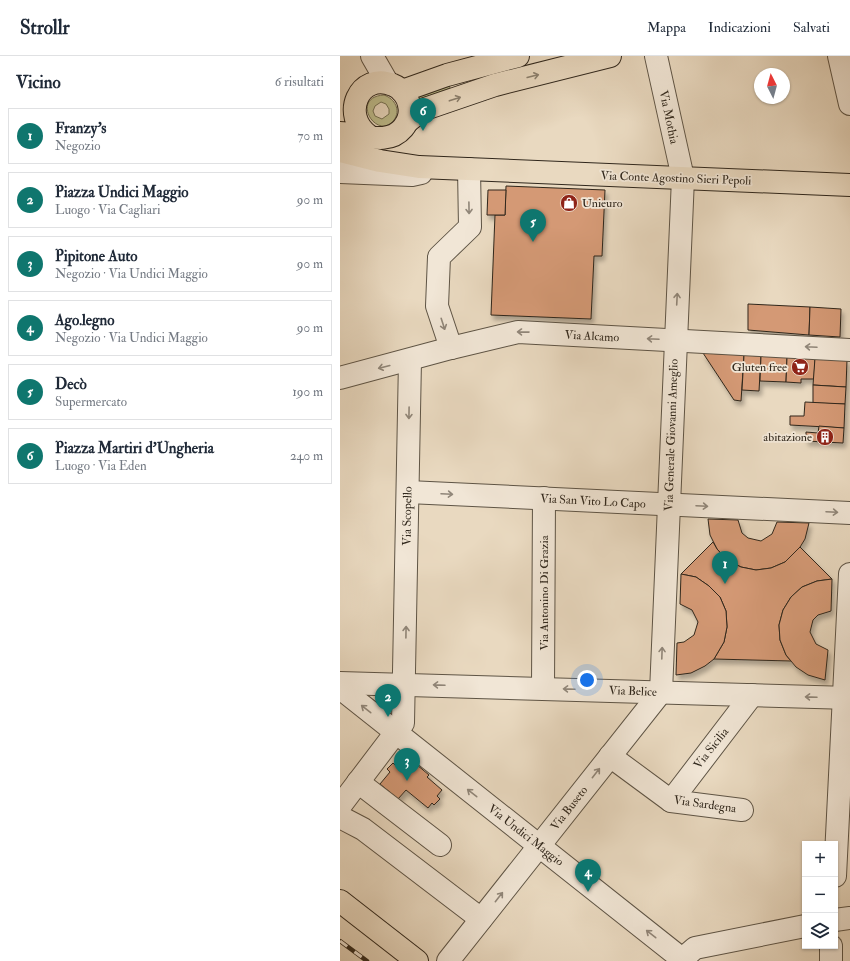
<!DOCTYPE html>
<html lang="it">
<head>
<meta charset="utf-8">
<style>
  :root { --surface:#fff; --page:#f2f2f3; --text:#1f2937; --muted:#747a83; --line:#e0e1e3; --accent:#0f766e }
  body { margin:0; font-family:"IM FELL Double Pica",serif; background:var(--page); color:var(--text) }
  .controls { position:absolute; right:12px; bottom:12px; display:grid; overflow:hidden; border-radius:0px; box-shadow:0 1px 3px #0004 }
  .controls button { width:36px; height:36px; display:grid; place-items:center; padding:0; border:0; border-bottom:1px solid var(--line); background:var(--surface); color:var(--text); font:20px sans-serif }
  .compass { position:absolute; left:414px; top:12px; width:36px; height:36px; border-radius:50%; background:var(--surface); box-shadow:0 1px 3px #0004; rotate:354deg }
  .you { position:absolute; left:247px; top:624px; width:14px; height:14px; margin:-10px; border:3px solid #fff; border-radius:50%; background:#1a73e8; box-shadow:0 0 0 6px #1a73e833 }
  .badge { display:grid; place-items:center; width:26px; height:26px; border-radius:50%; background:var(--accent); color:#fff; font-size:13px; font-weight:700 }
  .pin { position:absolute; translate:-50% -33px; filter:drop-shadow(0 1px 2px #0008) }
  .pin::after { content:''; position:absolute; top:21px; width:14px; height:12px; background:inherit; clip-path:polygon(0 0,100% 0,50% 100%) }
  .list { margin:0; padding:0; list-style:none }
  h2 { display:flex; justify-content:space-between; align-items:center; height:52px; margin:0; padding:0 16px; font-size:17px }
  h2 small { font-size:13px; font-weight:400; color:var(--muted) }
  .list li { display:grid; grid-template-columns:26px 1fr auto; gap:12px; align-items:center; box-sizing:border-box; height:56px; margin:0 8px 8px; padding:0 8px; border:1px solid var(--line); border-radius:0px }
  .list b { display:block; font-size:15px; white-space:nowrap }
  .list p { margin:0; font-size:13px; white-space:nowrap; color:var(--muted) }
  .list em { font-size:13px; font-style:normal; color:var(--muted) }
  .icon { flex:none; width:22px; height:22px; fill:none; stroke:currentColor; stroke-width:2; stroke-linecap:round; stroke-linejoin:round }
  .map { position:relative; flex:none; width:510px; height:905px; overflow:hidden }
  header { display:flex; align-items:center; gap:24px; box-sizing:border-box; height:56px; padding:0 20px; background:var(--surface); border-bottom:1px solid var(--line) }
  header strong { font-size:19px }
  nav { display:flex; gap:22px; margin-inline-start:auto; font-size:14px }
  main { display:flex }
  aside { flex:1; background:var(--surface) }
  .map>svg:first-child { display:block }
  .green { fill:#bebd8d; stroke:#777254; fill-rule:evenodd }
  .building { fill:#d49974; stroke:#30271c; filter:url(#shadow) }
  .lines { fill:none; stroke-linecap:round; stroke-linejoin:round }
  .minor-casing { stroke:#5e5445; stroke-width:24 }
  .major-casing { stroke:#30271c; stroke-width:24 }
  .minor { stroke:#f1e6d6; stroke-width:22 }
  .major { stroke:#e9d9c0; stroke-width:22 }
  .rail-casing { stroke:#30271c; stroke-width:4.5 }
  .rail { stroke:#f1e6d6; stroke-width:3; stroke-dasharray:9; stroke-linecap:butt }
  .oneway { stroke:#8c806e }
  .oneway2 { stroke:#908679 }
  .labels { text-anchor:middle; stroke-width:3.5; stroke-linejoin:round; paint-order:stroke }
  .street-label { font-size:12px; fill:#30271c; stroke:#f1e6d6 }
  .poi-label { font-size:12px; fill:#30271c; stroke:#f1e6d6; text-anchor:end }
</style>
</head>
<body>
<header>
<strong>Strollr</strong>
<nav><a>Mappa</a><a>Indicazioni</a><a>Salvati</a></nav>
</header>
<main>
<aside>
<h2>Vicino<small>6 risultati</small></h2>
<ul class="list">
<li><span class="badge">1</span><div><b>Franzy's</b><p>Negozio</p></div><em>70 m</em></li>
<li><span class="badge">2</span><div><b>Piazza Undici Maggio</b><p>Luogo · Via Cagliari</p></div><em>90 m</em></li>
<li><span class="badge">3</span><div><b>Pipitone Auto</b><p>Negozio · Via Undici Maggio</p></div><em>90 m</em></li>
<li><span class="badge">4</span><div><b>Ago.legno</b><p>Negozio · Via Undici Maggio</p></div><em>90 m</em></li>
<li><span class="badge">5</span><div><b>Decò</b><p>Supermercato</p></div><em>190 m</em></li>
<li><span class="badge">6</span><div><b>Piazza Martiri d'Ungheria</b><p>Luogo · Via Eden</p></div><em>240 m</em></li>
</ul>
</aside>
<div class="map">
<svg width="510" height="905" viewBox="0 0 510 905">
  <defs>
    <filter id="shadow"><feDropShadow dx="2.5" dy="4.5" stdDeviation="2" flood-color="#0004"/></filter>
  </defs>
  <rect width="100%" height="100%" fill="#e9d9c0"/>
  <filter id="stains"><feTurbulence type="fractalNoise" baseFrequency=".005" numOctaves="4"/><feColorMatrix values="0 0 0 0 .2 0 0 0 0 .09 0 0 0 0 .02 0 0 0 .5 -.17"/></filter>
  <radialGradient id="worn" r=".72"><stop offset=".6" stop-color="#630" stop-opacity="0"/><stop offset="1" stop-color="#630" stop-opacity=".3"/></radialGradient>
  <!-- green -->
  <g class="green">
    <polygon points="109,28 110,32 77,44 76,41"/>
    <path d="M44 39C55 43 61 54 54 64 37 86 9 41 44 39ZM41 46 46 48 49 53V58L42 63 35 60 33 55 35 50Z"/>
  </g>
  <!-- building -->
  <g class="building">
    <polygon points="166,130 265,134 262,200 254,200 251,263 151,259 155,159 165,159"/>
    <polygon points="148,134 166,134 165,159 147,159"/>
    <polygon points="408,248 470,251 469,279 408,274"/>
    <polygon points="470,251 501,253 500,281 469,279"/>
    <polygon points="363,297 404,299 401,345 394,344"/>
    <polygon points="404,299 421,300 419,335 402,334"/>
    <polygon points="421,300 447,301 446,326 420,325"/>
    <polygon points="447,301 475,302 474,323 461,323 461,327 446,326"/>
    <polygon points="475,302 507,304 506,331 473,329"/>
    <polygon points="473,329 506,331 505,348 473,347"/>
    <polygon points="465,346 505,348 504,372 450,369 450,360 464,360"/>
    <polygon points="479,370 504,372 503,387 466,385 466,376 478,377"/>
    <polygon points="368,463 398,464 402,477 408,482 421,485 432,478 437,466 469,467 465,483 457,496 445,506 431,512 416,514 401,511 387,504 377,493 370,479"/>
    <polygon points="373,486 377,493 387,504 401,511 416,514 431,512 445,506 460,491 492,523 477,525 462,531 451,541 443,554 439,569 440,584 446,599 451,605 374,603 384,586 387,571 386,555 380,541 369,530 356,521 341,518"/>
    <polygon points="341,518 356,521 369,530 380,541 386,555 387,571 384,586 374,603 365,610 351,617 336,619 337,587 344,586 354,579 358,566 352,554 340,548"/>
    <polygon points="492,523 491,555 478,559 473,564 470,576 476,588 488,594 485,624 468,619 456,611 446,599 440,584 439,569 443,554 451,541 462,531 477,525"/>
    <polygon points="64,698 89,719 87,721 102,734 97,740 100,743 94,749 92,747 88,752 66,734 58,743 40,728 50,716 47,713 53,707 55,709"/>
  </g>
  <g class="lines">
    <defs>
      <g id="minor">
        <polyline points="32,0 47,26"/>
        <polyline points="499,0 510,48"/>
        <polyline points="0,116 72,119 81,117"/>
        <polyline points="111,292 97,250 99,201 130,171 129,113"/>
        <polyline points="0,322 111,292 178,276 510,294"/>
        <polyline points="68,436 510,457"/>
        <polyline points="0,627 510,642"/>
        <polyline points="0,632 342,903"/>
        <polyline points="203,632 204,442"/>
        <polyline points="270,700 331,745 402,754"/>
        <polyline points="18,726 100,789"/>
        <polyline points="331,745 412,639"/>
        <polyline points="0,750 63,667 70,304"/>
        <polyline points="0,761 23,773 141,863"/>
        <polyline points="495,820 510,518"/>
        <polyline points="495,864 510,862"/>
        <polyline points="108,905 321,636 343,122 316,0"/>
        <polyline points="340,905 355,892 465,870"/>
        <polyline points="491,905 491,890"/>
      </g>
      <g id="major">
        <polyline points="62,35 107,19 178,0"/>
        <polyline points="68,65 82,54 155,29 270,0"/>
        <path d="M0 77C21 77 47 91 63 72 68 66 71 57 69 49 68 41 61 32 53 29 19 15 0 60 29 80"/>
        <polyline points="0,95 40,105 79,111 510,129"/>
        <polyline points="0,845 77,905"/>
      </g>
    </defs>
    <!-- minor casing -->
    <use href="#minor" class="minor-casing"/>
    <!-- major casing -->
    <use href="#major" class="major-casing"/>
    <!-- minor -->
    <use href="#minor" class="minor"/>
    <!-- major -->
    <use href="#major" class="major"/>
    <defs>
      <polyline id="rail" points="0,885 27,905"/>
    </defs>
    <!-- rail casing -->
    <use href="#rail" class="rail-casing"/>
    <!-- rail -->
    <use href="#rail" class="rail"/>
  </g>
  <!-- one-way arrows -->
  <defs><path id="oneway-shaft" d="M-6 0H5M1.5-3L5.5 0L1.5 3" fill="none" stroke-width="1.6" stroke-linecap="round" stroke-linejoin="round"/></defs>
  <g class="oneway">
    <use href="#oneway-shaft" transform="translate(193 20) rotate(-14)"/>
    <use href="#oneway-shaft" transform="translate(115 43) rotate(-18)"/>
  </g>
  <g class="oneway2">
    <use href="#oneway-shaft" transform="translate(129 152) rotate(89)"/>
    <use href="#oneway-shaft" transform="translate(337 243) rotate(-87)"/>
    <use href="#oneway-shaft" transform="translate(103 268) rotate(72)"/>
    <use href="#oneway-shaft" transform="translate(183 276) rotate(-179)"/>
    <use href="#oneway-shaft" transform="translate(313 283) rotate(-177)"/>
    <use href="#oneway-shaft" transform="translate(471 291) rotate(-177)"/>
    <use href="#oneway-shaft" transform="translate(44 311) rotate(166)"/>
    <use href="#oneway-shaft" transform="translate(69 357) rotate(91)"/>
    <use href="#oneway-shaft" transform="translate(107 438) rotate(3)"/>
    <use href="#oneway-shaft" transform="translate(362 450) rotate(3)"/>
    <use href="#oneway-shaft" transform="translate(492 456) rotate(3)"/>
    <use href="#oneway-shaft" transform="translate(66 576) rotate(-89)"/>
    <use href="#oneway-shaft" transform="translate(322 597) rotate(-88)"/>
    <use href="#oneway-shaft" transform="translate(99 629) rotate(-178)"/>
    <use href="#oneway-shaft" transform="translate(229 633) rotate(-178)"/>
    <use href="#oneway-shaft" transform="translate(471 641) rotate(-178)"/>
    <use href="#oneway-shaft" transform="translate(26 653) rotate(-142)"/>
    <use href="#oneway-shaft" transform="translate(256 717) rotate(-52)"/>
    <use href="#oneway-shaft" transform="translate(132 737) rotate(-142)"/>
    <use href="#oneway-shaft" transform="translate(159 841) rotate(-52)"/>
    <use href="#oneway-shaft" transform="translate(311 878) rotate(-142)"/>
  </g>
  <!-- icons -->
  <defs>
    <symbol id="shop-disc" viewBox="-11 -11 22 22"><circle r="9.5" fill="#8f2418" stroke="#f1e6d6"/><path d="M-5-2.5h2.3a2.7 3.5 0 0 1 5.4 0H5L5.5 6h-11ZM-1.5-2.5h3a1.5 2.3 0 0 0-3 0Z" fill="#fff"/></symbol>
    <symbol id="supermarket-disc" viewBox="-11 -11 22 22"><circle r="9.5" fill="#8f2418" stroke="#f1e6d6"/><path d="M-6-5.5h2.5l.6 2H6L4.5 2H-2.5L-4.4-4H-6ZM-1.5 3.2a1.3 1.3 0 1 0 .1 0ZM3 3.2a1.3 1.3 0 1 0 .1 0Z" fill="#fff"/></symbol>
    <symbol id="building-disc" viewBox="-11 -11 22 22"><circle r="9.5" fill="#8f2418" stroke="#f1e6d6"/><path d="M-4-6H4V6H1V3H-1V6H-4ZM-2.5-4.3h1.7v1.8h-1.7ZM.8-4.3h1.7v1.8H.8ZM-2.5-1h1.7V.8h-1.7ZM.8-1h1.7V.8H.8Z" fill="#fff"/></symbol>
  </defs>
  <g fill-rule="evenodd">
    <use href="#shop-disc" x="219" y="137" width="20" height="20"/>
    <use href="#supermarket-disc" x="450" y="301" width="20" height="20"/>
    <use href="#building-disc" x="475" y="371" width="20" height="20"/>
  </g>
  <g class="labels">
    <!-- street labels -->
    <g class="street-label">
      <text transform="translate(329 61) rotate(78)" y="4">Via Mothia</text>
      <text transform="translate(336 122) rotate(2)" y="4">Via Conte Agostino Sieri Pepoli</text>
      <text transform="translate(252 280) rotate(3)" y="4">Via Alcamo</text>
      <text transform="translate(331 379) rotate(-88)" y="4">Via Generale Giovanni Ameglio</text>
      <text transform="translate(253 445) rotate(3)" y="4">Via San Vito Lo Capo</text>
      <text transform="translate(67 460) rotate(-89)" y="4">Via Scopello</text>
      <text transform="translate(204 537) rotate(-90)" y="4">Via Antonino Di Grazia</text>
      <text transform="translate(293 635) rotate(2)" y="4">Via Belice</text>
      <text transform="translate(371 692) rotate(-52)" y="4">Via Sicilia</text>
      <text transform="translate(365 748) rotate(8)" y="4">Via Sardegna</text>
      <text transform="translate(229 752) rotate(-52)" y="4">Via Buseto</text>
      <text transform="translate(186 779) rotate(38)" y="4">Via Undici Maggio</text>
    </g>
    <!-- poi labels -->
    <g class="poi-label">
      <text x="242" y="151" text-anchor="start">Unieuro</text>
      <text x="447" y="315">Gluten free</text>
      <text x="472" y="385">abitazione</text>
    </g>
  </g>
  <rect width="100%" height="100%" filter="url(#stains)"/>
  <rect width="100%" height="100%" fill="url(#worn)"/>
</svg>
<div class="controls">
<button>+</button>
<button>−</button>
<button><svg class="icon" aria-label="layers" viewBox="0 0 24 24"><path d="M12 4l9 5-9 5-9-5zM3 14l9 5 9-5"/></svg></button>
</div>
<svg class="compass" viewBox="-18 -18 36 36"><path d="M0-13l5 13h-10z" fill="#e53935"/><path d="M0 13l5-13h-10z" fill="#747a83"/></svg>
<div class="you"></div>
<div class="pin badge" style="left:385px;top:528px">1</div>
<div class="pin badge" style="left:48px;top:661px">2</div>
<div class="pin badge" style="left:67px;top:725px">3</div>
<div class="pin badge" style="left:248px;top:836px">4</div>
<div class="pin badge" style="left:193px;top:186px">5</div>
<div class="pin badge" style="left:83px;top:75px">6</div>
</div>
</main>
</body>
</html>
